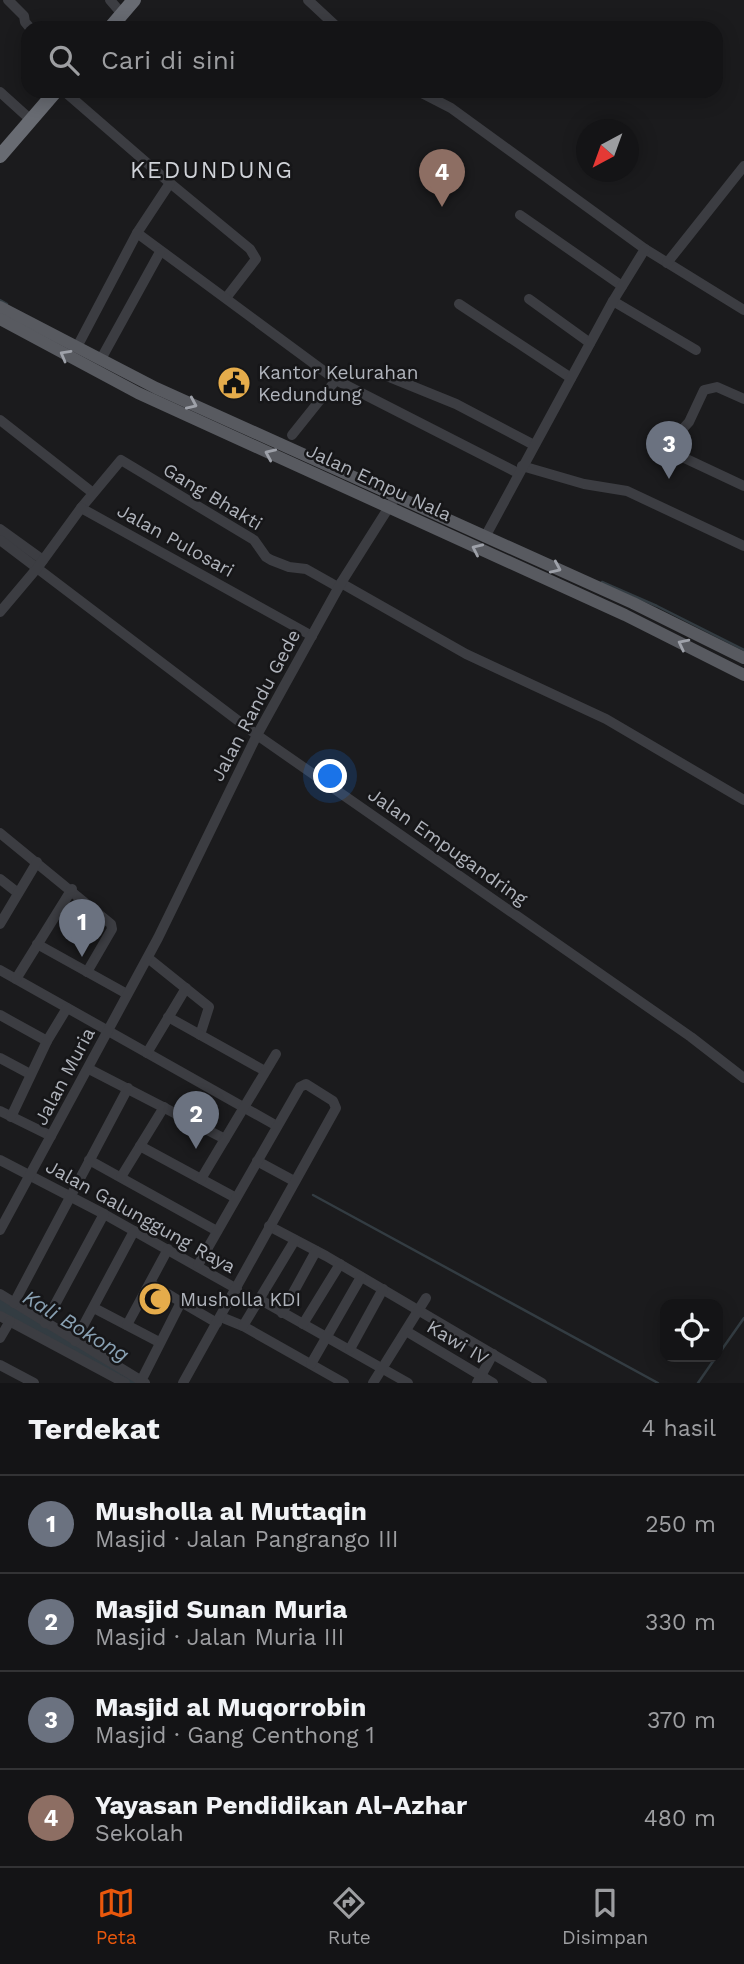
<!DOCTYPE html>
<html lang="id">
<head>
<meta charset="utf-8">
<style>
  :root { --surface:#141416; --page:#212123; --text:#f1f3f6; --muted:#9d9ea1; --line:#333335; --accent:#ea580c }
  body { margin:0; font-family:"Work Sans",sans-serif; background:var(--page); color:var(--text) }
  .controls { position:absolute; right:21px; bottom:21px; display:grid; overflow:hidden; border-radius:14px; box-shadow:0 4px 18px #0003 }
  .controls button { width:63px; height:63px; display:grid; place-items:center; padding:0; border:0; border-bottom:2px solid var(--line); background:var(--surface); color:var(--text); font:35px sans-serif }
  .compass { position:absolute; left:576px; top:119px; width:63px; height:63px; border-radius:50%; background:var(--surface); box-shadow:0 4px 18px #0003; rotate:221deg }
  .you { position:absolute; left:331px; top:777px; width:24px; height:24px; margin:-18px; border:5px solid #fff; border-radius:50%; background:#1a73e8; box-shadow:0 0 0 10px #1a73e833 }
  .badge { display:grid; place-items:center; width:46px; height:46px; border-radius:50%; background:var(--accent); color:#fff; font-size:23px; font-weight:700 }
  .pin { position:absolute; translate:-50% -58px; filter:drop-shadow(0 2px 4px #0008) }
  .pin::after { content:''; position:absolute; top:37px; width:24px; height:21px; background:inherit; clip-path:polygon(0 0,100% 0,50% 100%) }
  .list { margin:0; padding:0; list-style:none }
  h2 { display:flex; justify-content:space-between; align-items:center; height:91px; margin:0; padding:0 28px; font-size:30px }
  h2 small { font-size:23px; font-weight:400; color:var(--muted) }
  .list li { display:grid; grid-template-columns:46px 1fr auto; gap:21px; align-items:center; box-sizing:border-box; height:98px; padding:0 28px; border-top:2px solid var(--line) }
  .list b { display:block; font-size:26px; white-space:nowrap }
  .list p { margin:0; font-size:23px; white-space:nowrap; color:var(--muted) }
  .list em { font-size:23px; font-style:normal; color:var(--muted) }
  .icon { flex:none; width:38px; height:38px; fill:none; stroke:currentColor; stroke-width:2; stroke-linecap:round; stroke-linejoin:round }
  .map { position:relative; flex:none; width:744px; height:1383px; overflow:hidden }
  .search { position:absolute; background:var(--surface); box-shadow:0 4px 18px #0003; left:21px; right:21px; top:21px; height:77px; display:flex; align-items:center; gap:18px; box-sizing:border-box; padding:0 24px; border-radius:21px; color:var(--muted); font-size:26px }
  .sheet { height:483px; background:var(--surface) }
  nav { display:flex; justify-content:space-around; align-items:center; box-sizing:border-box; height:98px; border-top:2px solid var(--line); background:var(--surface); font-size:19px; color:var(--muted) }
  nav a { display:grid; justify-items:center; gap:4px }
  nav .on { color:var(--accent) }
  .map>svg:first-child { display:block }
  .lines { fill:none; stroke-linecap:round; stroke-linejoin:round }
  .stream { stroke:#333c42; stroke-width:2.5 }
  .river { stroke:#333c42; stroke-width:14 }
  .minor { stroke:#3c3d42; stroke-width:10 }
  .major { stroke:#585a60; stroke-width:12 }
  .highway { stroke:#686b72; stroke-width:14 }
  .oneway { stroke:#9ea1a9 }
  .labels { text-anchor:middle; stroke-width:5; stroke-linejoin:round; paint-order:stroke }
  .poi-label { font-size:19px; fill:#afb3bb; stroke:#161618; text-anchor:start }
  .street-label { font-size:19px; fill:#afb3bb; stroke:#161618 }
  .water-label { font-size:21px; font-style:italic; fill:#89a1b3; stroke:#161618 }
  .quarter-label { font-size:23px; letter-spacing:2px; fill:#cfd2d8; stroke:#161618 }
</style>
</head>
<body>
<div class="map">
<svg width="744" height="1383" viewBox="0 0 744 1383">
  <rect width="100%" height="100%" fill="#1b1b1d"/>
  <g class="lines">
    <!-- stream -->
    <g class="stream">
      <polyline points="0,300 7,304"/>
      <polyline points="602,582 657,606 744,650"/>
      <polyline points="313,1195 658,1383"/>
      <polyline points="718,1355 744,1318"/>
      <polyline points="698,1383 716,1357"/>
    </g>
    <!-- river -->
    <polyline class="river" points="0,1305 131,1383"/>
    <!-- minor -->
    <g class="minor">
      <polyline points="8,0 24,16 25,22 30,28"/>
      <polyline points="110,0 122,14"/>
      <polyline points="308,0 338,28"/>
      <polyline points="64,91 170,183 250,249 256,259 226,298"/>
      <polyline points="418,91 451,108 645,249 744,310"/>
      <polyline points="0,92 31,120"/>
      <polyline points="170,183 137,233 336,380 518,473"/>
      <polyline points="520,215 622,286"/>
      <polyline points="667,263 744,166"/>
      <polyline points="529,299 590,343"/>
      <polyline points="613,301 696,350"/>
      <polyline points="459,304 571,378"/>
      <polyline points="77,347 137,233"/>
      <polyline points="101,359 160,252"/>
      <polyline points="387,376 456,404 534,445"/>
      <polyline points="744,399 717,387 704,390 689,422 679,433 674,451 678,455 744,486"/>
      <polyline points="0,420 93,493"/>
      <polyline points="292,435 336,380"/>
      <polyline points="522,466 584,484 627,491 744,546"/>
      <polyline points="81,508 121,460 254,540 266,557 271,560 289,567 306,569 338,587"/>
      <polyline points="0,529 43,560"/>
      <polyline points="485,537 613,301 645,249"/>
      <polyline points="0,540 257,735 691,1037 744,1078"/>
      <polyline points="341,583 466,654 606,719 744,800"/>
      <polyline points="0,612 38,567 81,508 312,636"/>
      <polyline points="0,833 111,924 112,929 87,972"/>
      <polyline points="0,879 18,893"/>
      <polyline points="0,924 37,862"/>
      <polyline points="37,944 127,994"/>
      <polyline points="148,958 209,1007 200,1035"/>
      <polyline points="0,970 277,1126"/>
      <polyline points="16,979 72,889"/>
      <polyline points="0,1015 47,1041"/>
      <polyline points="168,1017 265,1071"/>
      <polyline points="147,1053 186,988"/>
      <polyline points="0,1058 30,1074"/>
      <polyline points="89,1069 225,1139"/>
      <polyline points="0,1111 51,1136"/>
      <polyline points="11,1117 47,1041 67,1008"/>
      <polyline points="140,1146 236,1198"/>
      <polyline points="0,1160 104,1214 237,1289"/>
      <polyline points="89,1160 217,1231"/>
      <polyline points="257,1161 294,1181"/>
      <polyline points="121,1177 164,1107"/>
      <polyline points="201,1179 276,1054"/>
      <polyline points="269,1226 326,1256 542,1383"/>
      <polyline points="0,1230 158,938 257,735 341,583 396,496"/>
      <polyline points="150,1283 181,1302"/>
      <polyline points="0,1294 145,1383"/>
      <polyline points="259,1299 408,1383"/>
      <polyline points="14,1303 128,1088"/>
      <polyline points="94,1308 159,1342"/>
      <polyline points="282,1313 316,1251"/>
      <polyline points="0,1316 125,1383"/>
      <polyline points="221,1317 243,1326 344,1383"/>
      <polyline points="45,1323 104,1214"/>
      <polyline points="303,1324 340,1264"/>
      <polyline points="127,1325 168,1249"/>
      <polyline points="243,1326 295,1240"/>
      <polyline points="406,1331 493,1383"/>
      <polyline points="0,1338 10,1321"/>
      <polyline points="75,1341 134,1231"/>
      <polyline points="350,1349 383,1289"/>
      <polyline points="311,1364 361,1277"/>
      <polyline points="0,1365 34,1383"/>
      <polyline points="141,1381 181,1302 217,1323"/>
      <polyline points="183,1383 336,1108 333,1101 306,1084 300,1087 198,1265"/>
      <polyline points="373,1383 426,1298"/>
      <polyline points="477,1383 493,1354"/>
    </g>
    <!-- major -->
    <g class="major">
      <polyline points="0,307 156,388 633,603 744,658"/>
      <polyline points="0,319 138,393 625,615 744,675"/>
    </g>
    <!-- highway -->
    <g class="highway">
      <polyline points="110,28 134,0"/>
      <polyline points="0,156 56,91"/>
    </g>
  </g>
  <!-- one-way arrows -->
  <defs><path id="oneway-chevron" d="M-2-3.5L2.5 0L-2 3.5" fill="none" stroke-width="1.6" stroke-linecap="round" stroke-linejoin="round" transform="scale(1.75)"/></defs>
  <g class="oneway">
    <use href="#oneway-chevron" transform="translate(65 355) rotate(-151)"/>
    <use href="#oneway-chevron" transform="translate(192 404) rotate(24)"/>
    <use href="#oneway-chevron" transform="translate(270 454) rotate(-156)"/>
    <use href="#oneway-chevron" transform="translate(477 549) rotate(-155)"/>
    <use href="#oneway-chevron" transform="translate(556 568) rotate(24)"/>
    <use href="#oneway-chevron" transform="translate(683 644) rotate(-153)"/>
  </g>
  <!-- icons -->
  <defs>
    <symbol id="civic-disc" viewBox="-11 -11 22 22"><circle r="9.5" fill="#e5ac4b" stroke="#161618"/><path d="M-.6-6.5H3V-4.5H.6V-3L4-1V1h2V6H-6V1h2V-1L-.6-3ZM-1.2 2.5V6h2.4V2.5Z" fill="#111"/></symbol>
    <symbol id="mosque-disc" viewBox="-11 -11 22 22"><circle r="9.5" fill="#e5ac4b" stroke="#161618"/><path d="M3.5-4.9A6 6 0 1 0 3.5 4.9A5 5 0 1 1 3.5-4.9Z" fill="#111"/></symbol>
  </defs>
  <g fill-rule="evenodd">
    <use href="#civic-disc" x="215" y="364" width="38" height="38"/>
    <use href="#mosque-disc" x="136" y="1280" width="38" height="38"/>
  </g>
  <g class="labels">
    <!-- poi labels -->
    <g class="poi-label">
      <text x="258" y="379">Kantor Kelurahan<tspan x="258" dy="22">Kedundung</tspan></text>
      <text x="180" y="1306">Musholla KDI</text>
    </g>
    <!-- street labels -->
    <g class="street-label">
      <text transform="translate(379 482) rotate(25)" y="7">Jalan Empu Nala</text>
      <text transform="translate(213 496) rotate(31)" y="7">Gang Bhakti</text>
      <text transform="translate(176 540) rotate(29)" y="7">Jalan Pulosari</text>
      <text transform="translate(255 705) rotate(-62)" y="7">Jalan Randu Gede</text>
      <text transform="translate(448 846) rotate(35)" y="7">Jalan Empugandring</text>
      <text transform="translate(64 1076) rotate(-62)" y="7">Jalan Muria</text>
      <text transform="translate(141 1216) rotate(29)" y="7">Jalan Galunggung Raya</text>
      <text transform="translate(458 1342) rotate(31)" y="7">Kawi IV</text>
    </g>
    <!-- water labels -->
    <g class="water-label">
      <text transform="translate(76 1326) rotate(31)" y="7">Kali Bokong</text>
    </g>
    <!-- quarter labels -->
    <g class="quarter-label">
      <text x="212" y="178">KEDUNDUNG</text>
    </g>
  </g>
</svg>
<div class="controls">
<button><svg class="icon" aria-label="locate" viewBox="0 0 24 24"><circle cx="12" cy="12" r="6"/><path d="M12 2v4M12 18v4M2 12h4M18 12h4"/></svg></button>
</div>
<svg class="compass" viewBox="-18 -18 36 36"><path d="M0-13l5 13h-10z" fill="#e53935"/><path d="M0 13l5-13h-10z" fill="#9d9ea1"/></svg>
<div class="you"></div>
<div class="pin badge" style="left:82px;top:957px;background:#6b7280">1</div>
<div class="pin badge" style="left:196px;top:1149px;background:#6b7280">2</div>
<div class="pin badge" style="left:669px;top:479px;background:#6b7280">3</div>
<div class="pin badge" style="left:442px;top:207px;background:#8d6e63">4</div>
<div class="search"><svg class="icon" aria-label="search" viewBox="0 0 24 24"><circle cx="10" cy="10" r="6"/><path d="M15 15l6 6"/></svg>Cari di sini</div>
</div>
<section class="sheet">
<h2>Terdekat<small>4 hasil</small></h2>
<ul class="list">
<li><span class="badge" style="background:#6b7280">1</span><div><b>Musholla al Muttaqin</b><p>Masjid · Jalan Pangrango III</p></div><em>250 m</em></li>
<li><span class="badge" style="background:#6b7280">2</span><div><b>Masjid Sunan Muria</b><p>Masjid · Jalan Muria III</p></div><em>330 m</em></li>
<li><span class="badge" style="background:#6b7280">3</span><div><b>Masjid al Muqorrobin</b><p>Masjid · Gang Centhong 1</p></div><em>370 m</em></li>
<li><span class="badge" style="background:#8d6e63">4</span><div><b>Yayasan Pendidikan Al-Azhar</b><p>Sekolah</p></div><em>480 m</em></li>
</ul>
</section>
<nav>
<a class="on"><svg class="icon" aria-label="map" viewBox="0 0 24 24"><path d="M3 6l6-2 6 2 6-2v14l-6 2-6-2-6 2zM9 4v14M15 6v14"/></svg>Peta</a>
<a><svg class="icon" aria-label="directions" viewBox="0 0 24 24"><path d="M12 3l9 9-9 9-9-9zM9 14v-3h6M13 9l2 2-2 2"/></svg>Rute</a>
<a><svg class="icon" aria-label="saved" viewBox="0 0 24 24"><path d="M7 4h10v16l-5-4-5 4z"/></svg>Disimpan</a>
</nav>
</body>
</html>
